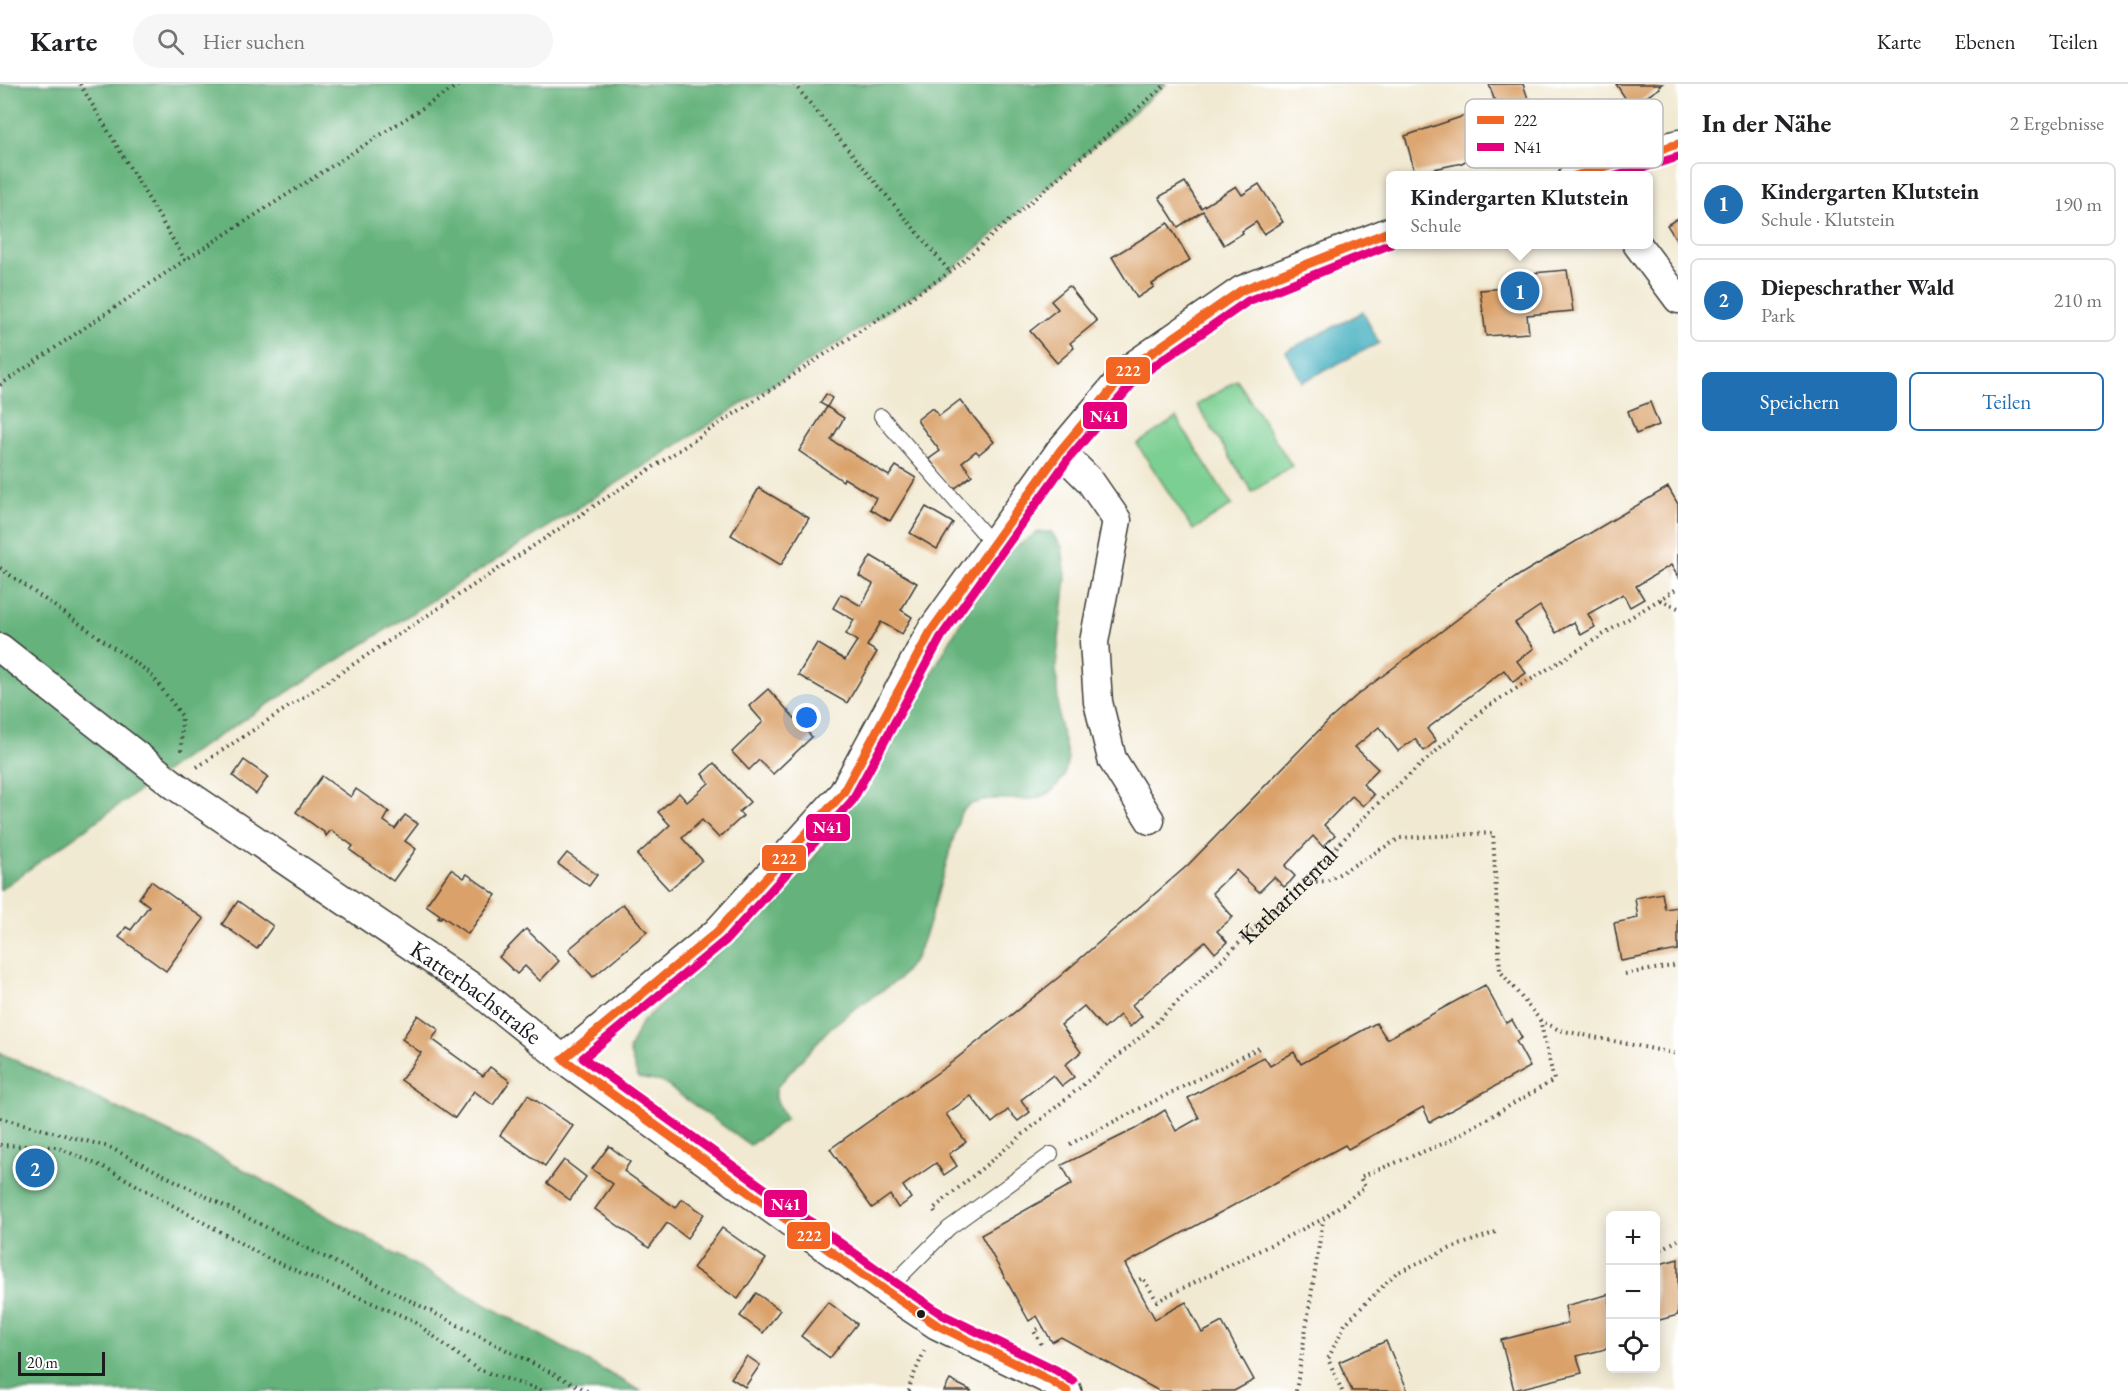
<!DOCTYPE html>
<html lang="de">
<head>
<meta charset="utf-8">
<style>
  :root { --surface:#fff; --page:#f6f6f6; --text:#202124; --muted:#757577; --line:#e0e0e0; --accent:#1f6fb2 }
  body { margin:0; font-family:"EB Garamond",serif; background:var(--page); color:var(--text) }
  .controls { position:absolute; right:18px; bottom:18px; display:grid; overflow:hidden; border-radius:9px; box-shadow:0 3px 15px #0003 }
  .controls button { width:54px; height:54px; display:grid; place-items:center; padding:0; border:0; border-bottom:2px solid var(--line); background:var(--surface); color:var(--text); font:30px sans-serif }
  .scale { position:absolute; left:18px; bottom:15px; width:87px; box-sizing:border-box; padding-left:6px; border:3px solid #1c1c1c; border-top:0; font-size:16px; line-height:21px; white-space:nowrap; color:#1c1c1c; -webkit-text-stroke:4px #fff; paint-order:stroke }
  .you { position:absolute; left:807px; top:634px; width:21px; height:21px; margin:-15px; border:4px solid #fff; border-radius:50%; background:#1a73e8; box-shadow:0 0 0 9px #1a73e833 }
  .badge { display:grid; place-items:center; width:39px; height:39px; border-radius:50%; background:var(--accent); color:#fff; font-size:20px; font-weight:700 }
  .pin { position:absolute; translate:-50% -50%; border:3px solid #fff; box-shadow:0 2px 6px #0006 }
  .popup { position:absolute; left:1386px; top:87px; width:267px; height:78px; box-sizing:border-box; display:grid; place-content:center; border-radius:9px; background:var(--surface); filter:drop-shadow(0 2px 4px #0005); font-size:20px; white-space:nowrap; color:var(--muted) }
  .popup b { font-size:22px; color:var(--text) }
  .popup::after { content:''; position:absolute; left:50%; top:100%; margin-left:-12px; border:12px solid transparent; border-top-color:var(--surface) }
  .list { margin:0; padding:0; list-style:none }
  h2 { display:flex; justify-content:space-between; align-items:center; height:78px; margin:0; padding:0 24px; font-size:26px }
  h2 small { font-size:20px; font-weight:400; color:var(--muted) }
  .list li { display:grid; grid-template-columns:39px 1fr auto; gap:18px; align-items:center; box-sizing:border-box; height:84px; margin:0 12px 12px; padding:0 12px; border:2px solid var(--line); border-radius:9px }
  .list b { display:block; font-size:22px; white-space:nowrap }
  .list p { margin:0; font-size:20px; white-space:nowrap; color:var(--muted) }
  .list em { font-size:20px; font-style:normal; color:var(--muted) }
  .actions { display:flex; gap:12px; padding:18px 24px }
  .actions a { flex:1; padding:14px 0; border:2px solid var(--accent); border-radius:9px; text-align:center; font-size:21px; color:var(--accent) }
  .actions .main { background:var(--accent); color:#fff }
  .icon { flex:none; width:33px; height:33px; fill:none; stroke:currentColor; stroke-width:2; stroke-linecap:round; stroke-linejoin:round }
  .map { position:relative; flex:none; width:1678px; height:1307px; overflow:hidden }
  header { display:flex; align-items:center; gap:36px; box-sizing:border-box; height:84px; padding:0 30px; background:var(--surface); border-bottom:2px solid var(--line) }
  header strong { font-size:28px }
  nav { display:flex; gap:33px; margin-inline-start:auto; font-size:21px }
  .search { width:420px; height:54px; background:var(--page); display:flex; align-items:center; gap:15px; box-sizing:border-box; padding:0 21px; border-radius:33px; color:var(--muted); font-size:22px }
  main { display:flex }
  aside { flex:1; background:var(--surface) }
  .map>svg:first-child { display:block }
  .green { fill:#7ccf92; stroke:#4c7657; stroke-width:1.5 }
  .forest { fill:#65b27c; stroke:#40674c; stroke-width:1.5 }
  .water { fill:#40adbe; stroke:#2e646d; stroke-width:1.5 }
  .building { fill:#daa26a }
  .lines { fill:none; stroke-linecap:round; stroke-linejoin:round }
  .lane-casing { stroke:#3c3b37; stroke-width:16 }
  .street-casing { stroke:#3c3b37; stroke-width:31 }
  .path { stroke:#3c3b37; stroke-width:4; stroke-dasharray:1.5 4.5; stroke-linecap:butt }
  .lane { stroke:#fff; stroke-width:14 }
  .street { stroke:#fff; stroke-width:28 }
  .bus-1-casing { stroke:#fff; stroke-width:14 }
  .bus-2-casing { stroke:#fff; stroke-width:14 }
  .bus-1 { stroke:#f26522; stroke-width:9 }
  .bus-2 { stroke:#e5007d; stroke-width:9 }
  .bus-dot { fill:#1c1c1c; stroke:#fff; stroke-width:2 }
  .labels { text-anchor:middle; stroke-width:5; stroke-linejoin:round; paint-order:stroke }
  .street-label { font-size:24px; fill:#1c1c1c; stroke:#fff }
  .key { fill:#fff; stroke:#bbb; stroke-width:1.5 }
  .key-label { font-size:16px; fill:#1c1c1c }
  .line-badge { stroke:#fff; stroke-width:2 }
  .badge-label { font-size:16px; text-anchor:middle; font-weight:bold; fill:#fff }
</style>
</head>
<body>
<header>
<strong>Karte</strong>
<div class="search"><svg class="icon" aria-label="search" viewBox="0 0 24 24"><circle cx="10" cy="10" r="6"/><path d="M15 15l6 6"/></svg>Hier suchen</div>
<nav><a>Karte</a><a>Ebenen</a><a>Teilen</a></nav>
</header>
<main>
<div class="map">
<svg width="1678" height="1307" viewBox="0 0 1678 1307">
  <rect width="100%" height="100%" fill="#fff"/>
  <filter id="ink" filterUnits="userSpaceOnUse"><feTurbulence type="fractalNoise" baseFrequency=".0167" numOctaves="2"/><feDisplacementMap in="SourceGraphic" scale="12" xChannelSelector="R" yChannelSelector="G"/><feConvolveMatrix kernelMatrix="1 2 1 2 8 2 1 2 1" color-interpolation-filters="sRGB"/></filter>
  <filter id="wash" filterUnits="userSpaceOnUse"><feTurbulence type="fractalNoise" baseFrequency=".008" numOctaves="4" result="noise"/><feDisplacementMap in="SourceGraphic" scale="24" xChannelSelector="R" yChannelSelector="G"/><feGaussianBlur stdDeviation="1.35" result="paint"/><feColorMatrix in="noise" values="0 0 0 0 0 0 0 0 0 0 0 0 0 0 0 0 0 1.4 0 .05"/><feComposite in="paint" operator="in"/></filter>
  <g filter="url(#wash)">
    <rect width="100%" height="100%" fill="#f1e9d1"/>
    <!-- green -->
    <g class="green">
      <polygon points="1237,296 1292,382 1252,408 1197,321"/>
      <polygon points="1176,334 1232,421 1193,446 1137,360"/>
    </g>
    <!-- forest -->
    <g class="forest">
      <polygon points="0,0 1166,0 950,188 190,670 0,806"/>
      <polygon points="1038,448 1051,448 1062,463 1066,494 1056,582 1059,637 1068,674 1064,693 1050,709 1033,715 987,715 969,721 961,728 930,836 917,872 899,895 853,926 829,945 776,1004 776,1015 786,1035 750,1061 662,998 638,994 629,966 641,939 803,789 886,670 995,477"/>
      <polygon points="0,969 221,1073 641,1307 0,1307"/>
    </g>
    <!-- water -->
    <polygon class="water" points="1363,228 1379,259 1302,298 1286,267"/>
    <g id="blocks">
      <!-- building -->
      <g class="building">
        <polygon points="1489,0 1523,0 1533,29 1518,35 1520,41 1489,50 1493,60 1462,79 1415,89 1405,52 1496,21"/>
        <polygon points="1616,0 1662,0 1659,2 1660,4 1631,23"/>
        <polygon points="1185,98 1201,124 1236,102 1242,111 1259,100 1283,138 1264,150 1256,138 1242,147 1243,149 1224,161 1203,127 1178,143 1159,113"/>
        <polygon points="1678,134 1678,158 1667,141"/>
        <polygon points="1168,139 1190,176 1152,200 1154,203 1137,214 1112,173"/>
        <polygon points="1567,186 1573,227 1527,231 1529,249 1486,252 1480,206 1522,203 1521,190"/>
        <polygon points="1069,202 1097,237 1070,259 1074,264 1057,279 1030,247 1058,225 1051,217"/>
        <polygon points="826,310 832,314 827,323 820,319"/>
        <polygon points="960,316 994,358 979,370 976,367 962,378 972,391 953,406 929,375 940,367 918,338 918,335 931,325 934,325 939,332"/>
        <polygon points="1650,318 1659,341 1636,350 1628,327"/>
        <polygon points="827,323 844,334 831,356 889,392 896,382 916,394 890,437 870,425 876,414 844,394 843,397 799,367"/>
        <polygon points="1668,403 1678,420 1678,493 1671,481 1636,502 1644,515 1630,523 1623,510 1588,530 1595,543 1581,551 1574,538 1556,549 1540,522 1515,539 1534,564 1517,577 1526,589 1513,598 1504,586 1427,645 1436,657 1424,667 1415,655 1398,667 1379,643 1355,663 1378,685 1363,700 1374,711 1363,722 1352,712 1324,741 1335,751 1323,763 1313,752 1285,782 1295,792 1290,798 1284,803 1274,793 1259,808 1236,786 1212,809 1233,833 1217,847 1227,858 1215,869 1205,857 1132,921 1142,932 1130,943 1120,931 1104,945 1084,922 1061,941 1081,968 1065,981 1074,993 1062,1002 1053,991 1021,1016 1030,1028 1018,1037 1008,1026 992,1039 971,1012 946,1030 966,1058 949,1070 957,1082 944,1091 936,1079 903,1102 911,1114 905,1119 898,1124 890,1111 872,1124 830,1065 947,982 1059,893 1188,781 1328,637 1356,612 1492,509 1521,490"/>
        <polygon points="759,404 809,434 781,481 731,451"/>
        <polygon points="926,423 953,439 937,465 910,449"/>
        <polygon points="871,472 917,499 901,526 912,533 902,550 881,538 867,562 877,568 847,619 798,591 817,559 845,576 857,557 846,550 854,536 833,524 841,510 861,522 873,500 859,492"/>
        <polygon points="768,605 812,653 773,690 759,676 749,686 732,668 763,638 749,622"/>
        <polygon points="244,676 268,693 256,710 233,692"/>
        <polygon points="714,679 750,718 739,728 743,732 719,754 702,736 682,754 702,776 669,806 637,771 670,741 658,728 679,709 687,718 709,699 702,690"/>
        <polygon points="322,692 351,713 356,705 389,728 384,737 395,745 405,731 418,740 405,757 416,765 393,797 350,766 353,762 331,746 326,752 325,749 296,728"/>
        <polygon points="567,769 597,791 589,802 558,780"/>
        <polygon points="451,785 464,794 467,790 496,811 468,850 442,832 440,835 438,834 440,831 426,821"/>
        <polygon points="151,797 204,835 166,887 119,853 126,843 131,846 149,822 139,814"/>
        <polygon points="1662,809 1665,825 1678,823 1678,866 1621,877 1614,839 1638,834 1635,814"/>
        <polygon points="238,817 273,842 257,865 222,840"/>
        <polygon points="623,820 647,848 593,893 569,865"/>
        <polygon points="526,845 559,877 540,897 525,882 517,890 499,873"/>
        <polygon points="1485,901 1506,939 1512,936 1522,954 1516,957 1530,983 1430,1038 1423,1023 1348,1065 1345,1061 1125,1180 1155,1235 1186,1218 1202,1249 1222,1238 1254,1296 1234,1307 1159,1307 1061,1253 1052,1258 1037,1232 1029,1237 981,1151 1072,1100 1062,1081 1135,1045 1165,1026 1176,1047 1199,1034 1188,1014 1264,973 1270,982 1294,968 1301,980 1376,939 1387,955"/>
        <polygon points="418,931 439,946 432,955 483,992 490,983 510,997 493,1021 474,1007 455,1034 401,996 421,969 402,955"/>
        <polygon points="528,1011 573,1042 545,1082 500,1051"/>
        <polygon points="609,1062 630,1078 624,1087 676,1124 682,1115 704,1130 687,1154 667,1139 649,1164 595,1125 613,1100 592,1085"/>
        <polygon points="564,1076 586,1093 570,1116 547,1099"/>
        <polygon points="722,1144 766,1175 738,1215 693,1184"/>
        <polygon points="1678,1175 1678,1231 1656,1237 1656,1181"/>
        <polygon points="756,1209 780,1226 763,1249 740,1232"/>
        <polygon points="1610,1210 1610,1264 1577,1272 1582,1289 1514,1306 1501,1256 1568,1239 1565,1222"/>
        <polygon points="828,1218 857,1240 830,1274 801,1252"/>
        <polygon points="1386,1257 1408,1307 1352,1307 1339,1278"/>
        <polygon points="747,1272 760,1281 745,1303 731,1294"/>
        <polygon points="950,1296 972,1307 944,1307"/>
      </g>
    </g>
  </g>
  <g filter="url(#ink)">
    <use href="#blocks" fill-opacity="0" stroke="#3c3b37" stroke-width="1.5"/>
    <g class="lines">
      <defs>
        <g id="lane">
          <polyline points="881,332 993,460"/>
          <polyline points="886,1207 949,1144 1051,1070"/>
        </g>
        <g id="street">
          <polyline points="1573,92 1678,60"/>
          <polyline points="1637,160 1678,215"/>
          <polyline points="1060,367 1090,397 1117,436 1094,558 1098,618 1112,675 1150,736"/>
          <path id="s2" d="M0 564 177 703 478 907 563 975 886 1207 937 1241 1051 1297 1067 1307"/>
          <polyline points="563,975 717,848 843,709 931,547 1060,367 1130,284 1242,206 1391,147"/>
        </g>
      </defs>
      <!-- lane casing -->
      <use href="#lane" class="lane-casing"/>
      <!-- street casing -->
      <use href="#street" class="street-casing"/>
      <!-- path -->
      <g class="path">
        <polyline points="80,0 185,176"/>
        <polyline points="794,0 950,188"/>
        <polyline points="0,301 185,176 460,0"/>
        <polyline points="0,484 150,589 182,632 181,670"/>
        <polyline points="1660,516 1678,524"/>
        <polyline points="197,683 950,188 1166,0"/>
        <polyline points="1304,798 1327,797 1400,754 1493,749 1500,887 1540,936 1559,946 1678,970"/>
        <polyline points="1625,890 1678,881"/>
        <polyline points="0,1034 109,1063 587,1307"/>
        <polyline points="1070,1060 1259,964"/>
        <polyline points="0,1061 56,1063 106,1084 269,1175 412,1236 477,1285 543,1307"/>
        <path id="s1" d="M935 1128 933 1125 1143 951 1303 798 1382 715 1485 624 1678 504"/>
        <polyline points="1656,1168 1678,1156"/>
        <polyline points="1134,1198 1143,1194 1157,1217 1323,1135 1365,1103 1360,1093 1447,1058 1554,996 1540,936"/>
        <polyline points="1041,1260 1034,1247 1043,1243"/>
        <polyline points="909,1307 911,1297 925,1266"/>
        <polyline points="1296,1307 1323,1136"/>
        <polyline points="1342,1307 1328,1275 1345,1240 1396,1189 1449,1165 1496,1148"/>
      </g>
      <!-- lane -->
      <use href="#lane" class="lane"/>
      <!-- street -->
      <use href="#street" class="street"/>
      <defs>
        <g id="bus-1">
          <polyline points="1575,92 1678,60"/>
          <polyline points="563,975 717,848 843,709 931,547 1060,367 1130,284 1242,206 1391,147"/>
          <polyline points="563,975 886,1207 937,1241 1051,1297 1067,1307"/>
        </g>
        <g id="bus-2">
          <polyline points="1616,92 1678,73"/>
          <polyline points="1073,1297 1056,1286 943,1231 893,1197 583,974 726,856 852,717 941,553 1069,374 1138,293 1248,217 1391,160"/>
        </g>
      </defs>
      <!-- bus-1 casing -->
      <use href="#bus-1" class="bus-1-casing"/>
      <!-- bus-2 casing -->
      <use href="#bus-2" class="bus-2-casing"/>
      <!-- bus-1 -->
      <use href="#bus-1" class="bus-1"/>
      <!-- bus-2 -->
      <use href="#bus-2" class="bus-2"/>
    </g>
  </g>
  <!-- markers -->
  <circle class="bus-dot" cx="921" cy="1230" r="5"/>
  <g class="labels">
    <!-- street labels -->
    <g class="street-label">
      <text dy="8" stroke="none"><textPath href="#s1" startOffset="478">Katharinental</textPath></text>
      <text dy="8" stroke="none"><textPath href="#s2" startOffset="588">Katterbachstraße</textPath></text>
    </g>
  </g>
  <!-- legend -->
  <rect x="1465" y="15" width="198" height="69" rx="9" class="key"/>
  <rect x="1477" y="32" width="27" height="8" fill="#f26522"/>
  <rect x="1477" y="59" width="27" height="8" fill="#e5007d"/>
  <g class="key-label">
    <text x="1514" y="42">222</text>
    <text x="1514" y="69">N41</text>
  </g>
  <g class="line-badge">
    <rect x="1105" y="272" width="46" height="29" rx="6" fill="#f26522"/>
    <rect x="1082" y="317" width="46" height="29" rx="6" fill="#e5007d"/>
    <rect x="805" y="729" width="46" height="29" rx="6" fill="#e5007d"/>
    <rect x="761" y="760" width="46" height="28" rx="6" fill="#f26522"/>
    <rect x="763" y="1105" width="45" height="29" rx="6" fill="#e5007d"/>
    <rect x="786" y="1137" width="45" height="29" rx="6" fill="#f26522"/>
  </g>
  <g class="badge-label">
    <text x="1128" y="292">222</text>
    <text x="1105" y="338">N41</text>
    <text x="828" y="749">N41</text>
    <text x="784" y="780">222</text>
    <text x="786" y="1126">N41</text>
    <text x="809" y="1157">222</text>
  </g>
</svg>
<div class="controls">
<button>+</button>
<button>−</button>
<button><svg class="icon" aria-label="locate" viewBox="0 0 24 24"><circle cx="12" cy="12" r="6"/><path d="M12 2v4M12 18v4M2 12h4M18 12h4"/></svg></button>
</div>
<div class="scale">20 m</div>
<div class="you"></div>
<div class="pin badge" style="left:1520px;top:207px">1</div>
<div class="popup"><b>Kindergarten Klutstein</b>Schule</div>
<div class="pin badge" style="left:35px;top:1084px">2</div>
</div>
<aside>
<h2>In der Nähe<small>2 Ergebnisse</small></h2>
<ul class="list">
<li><span class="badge">1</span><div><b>Kindergarten Klutstein</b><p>Schule · Klutstein</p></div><em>190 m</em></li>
<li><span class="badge">2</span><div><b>Diepeschrather Wald</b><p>Park</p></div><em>210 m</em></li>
</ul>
<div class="actions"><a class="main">Speichern</a><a>Teilen</a></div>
</aside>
</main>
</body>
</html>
